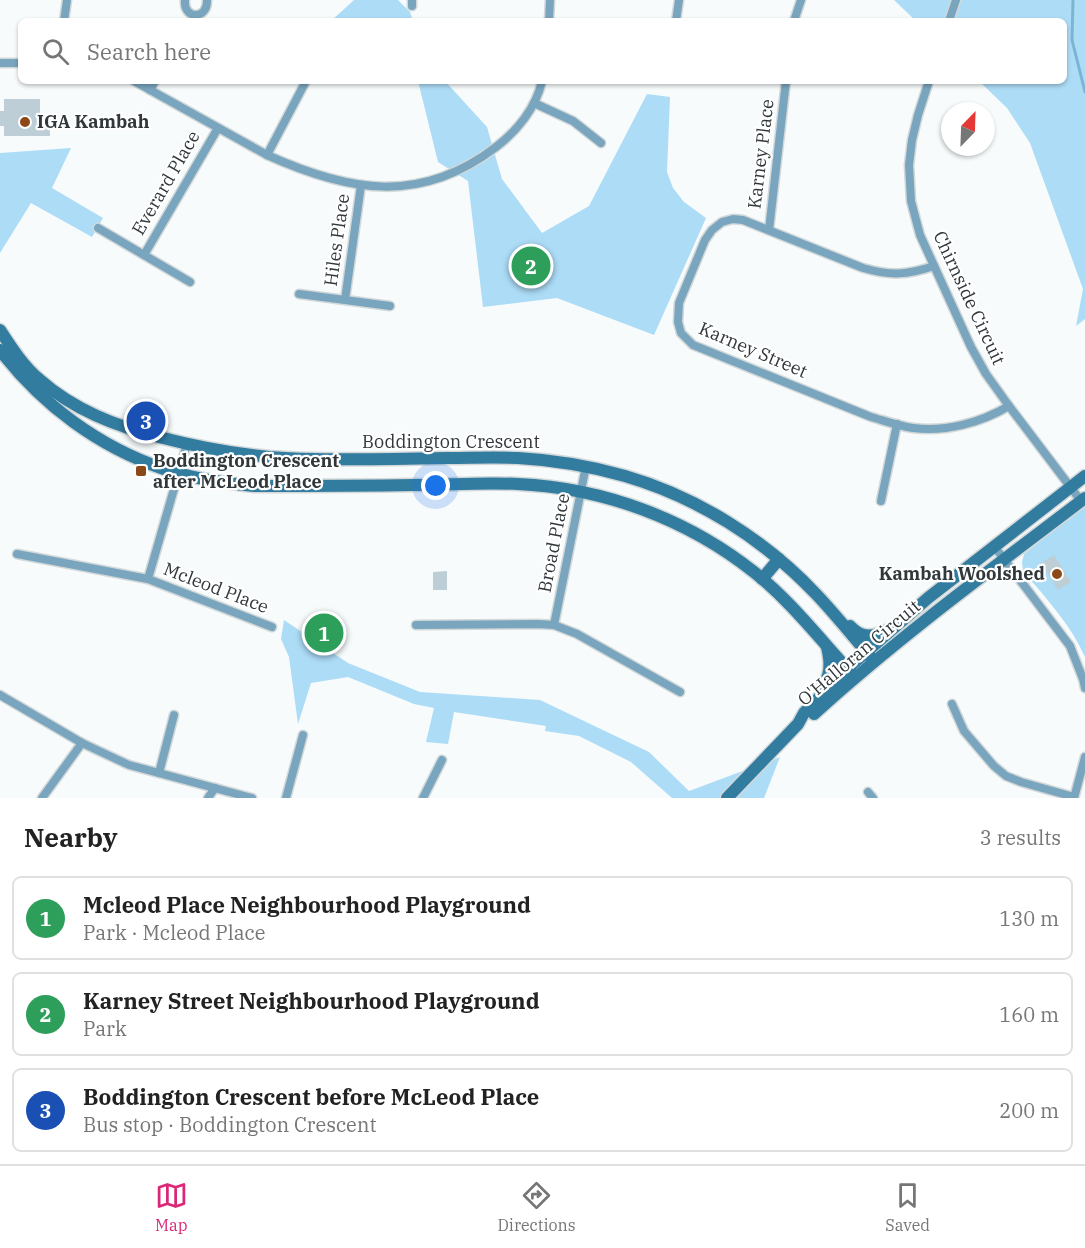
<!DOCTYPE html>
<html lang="en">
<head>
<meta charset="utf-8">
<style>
  :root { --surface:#fff; --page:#f6f6f6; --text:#222; --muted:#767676; --line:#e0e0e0; --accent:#db2777 }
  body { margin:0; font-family:"IBM Plex Serif",serif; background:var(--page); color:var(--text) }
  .compass { position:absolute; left:941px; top:102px; width:54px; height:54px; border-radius:50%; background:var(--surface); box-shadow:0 2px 4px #0004; rotate:23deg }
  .you { position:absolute; left:436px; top:486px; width:21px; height:21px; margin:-15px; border:4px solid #fff; border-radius:50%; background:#1a73e8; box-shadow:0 0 0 9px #1a73e833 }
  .badge { display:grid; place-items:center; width:39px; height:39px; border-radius:50%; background:var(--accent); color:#fff; font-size:20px; font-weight:700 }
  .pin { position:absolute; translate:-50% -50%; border:3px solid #fff; box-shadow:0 2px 6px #0006 }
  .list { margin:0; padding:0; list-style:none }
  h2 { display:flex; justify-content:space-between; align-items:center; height:78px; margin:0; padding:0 24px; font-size:26px }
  h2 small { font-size:20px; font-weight:400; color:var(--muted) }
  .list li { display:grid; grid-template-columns:39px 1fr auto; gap:18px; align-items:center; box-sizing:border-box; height:84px; margin:0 12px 12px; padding:0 12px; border:2px solid var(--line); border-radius:9px }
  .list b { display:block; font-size:22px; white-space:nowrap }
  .list p { margin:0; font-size:20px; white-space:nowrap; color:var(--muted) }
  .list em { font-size:20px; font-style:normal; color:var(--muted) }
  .icon { flex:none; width:33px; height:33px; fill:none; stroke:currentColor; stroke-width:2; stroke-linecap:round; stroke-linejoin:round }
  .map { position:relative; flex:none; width:1085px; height:798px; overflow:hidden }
  .search { position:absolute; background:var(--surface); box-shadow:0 2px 4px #0004; left:18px; right:18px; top:18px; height:66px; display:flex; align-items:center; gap:15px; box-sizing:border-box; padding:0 21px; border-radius:9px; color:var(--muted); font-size:22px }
  .sheet { height:366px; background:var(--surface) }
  nav { display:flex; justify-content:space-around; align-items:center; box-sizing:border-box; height:84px; border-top:2px solid var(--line); background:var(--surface); font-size:16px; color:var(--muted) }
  nav a { display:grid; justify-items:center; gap:3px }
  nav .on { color:var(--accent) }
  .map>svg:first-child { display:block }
  .green { fill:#addcf7 }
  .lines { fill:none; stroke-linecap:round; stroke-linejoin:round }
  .stream { stroke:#7cb5d3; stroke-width:3 }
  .building { fill:#bdced7 }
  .street-casing { stroke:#d3d8d9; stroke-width:11 }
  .secondary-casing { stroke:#d3d8d9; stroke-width:15 }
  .street { stroke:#79a6be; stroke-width:8 }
  .secondary { stroke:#327ca0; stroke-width:12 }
  .poi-dot { fill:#8b4917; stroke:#fff; stroke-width:2 }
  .labels { text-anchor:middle; stroke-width:4.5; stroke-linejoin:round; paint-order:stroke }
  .poi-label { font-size:18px; font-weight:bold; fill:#31383b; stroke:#fff; text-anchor:start }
  .street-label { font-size:18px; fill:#31383b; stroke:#fff }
</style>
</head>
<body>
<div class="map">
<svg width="1085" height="798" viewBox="0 0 1085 798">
  <rect width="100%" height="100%" fill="#f7fbfc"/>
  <!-- green -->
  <g class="green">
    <polygon points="354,0 398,0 410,12 413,21 331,21"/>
    <polygon points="894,0 1085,0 1085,319 1076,326 1083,289 1030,143 1007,108 979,81 1064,81 1064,21 916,21"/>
    <polygon points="418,81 445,81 487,127 502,179 542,233 589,206 647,94 670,97 667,172 673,188 684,202 706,218 654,335 557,298 483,307 468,181 438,162"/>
    <polygon points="71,148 52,188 103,218 92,237 31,203 0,253 0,153"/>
    <path d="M1085 506V657C1071 625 1046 598 1023 571L1022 562 1024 554Z"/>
    <polygon points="284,620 348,663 420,692 540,700 649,752 689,791 780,757 764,798 672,798 631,762 579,736 545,731 546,726 454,712 448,744 426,742 434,708 414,704 348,677 311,683 298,724 289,657 281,639"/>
    <polygon points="322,623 333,630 324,644 314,636"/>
  </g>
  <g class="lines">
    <!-- stream -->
    <polyline class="stream" points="1073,0 1072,40 1085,92"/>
  </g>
  <!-- building -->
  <g class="building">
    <polygon points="4,99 40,99 40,117 50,117 50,136 4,136 4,126 0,126 0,111 4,111"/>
    <polygon points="1054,555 1071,582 1058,590 1041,563"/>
    <polygon points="447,571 447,590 433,590 433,572"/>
  </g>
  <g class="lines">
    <defs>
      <g id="street">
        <path d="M185 0C183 20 208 20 207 0"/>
        <polyline points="412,0 412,6"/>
        <polyline points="64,21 67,0"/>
        <polyline points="549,21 550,0"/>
        <polyline points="676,21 679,0"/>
        <polyline points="794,21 801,0"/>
        <polyline points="949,21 956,0"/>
        <polyline points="0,63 21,63"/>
        <path d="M134 81 267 155C349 192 420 205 496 147 517 131 536 108 542 81"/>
        <polyline points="929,81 918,115 912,140 909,165 911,201 920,235 971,347 986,374 1009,406 1081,501"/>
        <polyline points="150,90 155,81"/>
        <polyline points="534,103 573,121 601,143"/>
        <polyline points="267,155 306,81"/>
        <polyline points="98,228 144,255 218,128"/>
        <polyline points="769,230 786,81"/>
        <polyline points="144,255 190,282"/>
        <path d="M934 266C907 275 891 276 863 268L743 220 733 219 722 222 712 230 705 240 679 303 678 322 681 333 693 345 871 417C885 421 899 426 913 428 946 432 980 423 1009 406"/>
        <polyline points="299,294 345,300 361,185"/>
        <polyline points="345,300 390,306"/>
        <polyline points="881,501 897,424"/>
        <polyline points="994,546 1070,646 1083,679 1085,688"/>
        <polyline points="17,554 148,579 187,444"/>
        <polyline points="148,579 272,627"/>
        <polyline points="416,625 538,624 554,625 586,466"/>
        <polyline points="554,625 577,634 680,692"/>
        <polyline points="0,695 82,743 129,765 252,798"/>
        <polyline points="952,704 964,731 994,766 1006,776 1021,782 1074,797"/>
        <polyline points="159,773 174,715"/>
        <polyline points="868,792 873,798"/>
        <polyline points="42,798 82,743"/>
        <polyline points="208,798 215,788"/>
        <polyline points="286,798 303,735"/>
        <polyline points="423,798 442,760"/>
        <polyline points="1074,798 1085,757"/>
      </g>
      <g id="secondary">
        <path d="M0 330C11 347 24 367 40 380 74 410 116 426 159 437 209 450 263 459 315 459 360 460 404 459 449 458 471 458 495 457 518 458 554 460 590 466 625 476 697 497 764 539 816 594 836 615 855 639 874 661"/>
        <path d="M0 350C42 405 99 447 164 469 193 479 224 483 254 486 307 486 360 486 414 485 448 485 484 482 518 484 604 488 687 519 754 572 792 602 822 642 855 677"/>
        <polyline points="762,579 779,559"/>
        <path d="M850 626C862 639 873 637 888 630"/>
        <path d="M821 690C831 676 831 663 827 647"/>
        <path d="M814 714C900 636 993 568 1085 498"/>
        <polyline points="727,798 798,724 804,713 847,669 928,598 1085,476"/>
      </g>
    </defs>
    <!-- street casing -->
    <use href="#street" class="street-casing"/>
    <!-- secondary casing -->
    <use href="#secondary" class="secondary-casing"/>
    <!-- street -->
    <use href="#street" class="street"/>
    <!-- secondary -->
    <use href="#secondary" class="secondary"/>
  </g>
  <!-- markers -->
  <g class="poi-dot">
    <circle cx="25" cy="122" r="6"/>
    <rect x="135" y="465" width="12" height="12" rx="3"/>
    <circle cx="1057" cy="574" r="6"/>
  </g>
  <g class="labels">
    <!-- poi labels -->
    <g class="poi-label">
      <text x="37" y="128">IGA Kambah</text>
      <text x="153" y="467">Boddington Crescent<tspan x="153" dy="21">after McLeod Place</tspan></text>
      <text x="1045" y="580" text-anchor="end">Kambah Woolshed</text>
    </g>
    <!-- street labels -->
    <g class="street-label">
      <text transform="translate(761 154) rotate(-83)" y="6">Karney Place</text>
      <text transform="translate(166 183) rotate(-60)" y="6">Everard Place</text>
      <text transform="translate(337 240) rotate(-82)" y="6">Hiles Place</text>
      <text transform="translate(969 298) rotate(65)" y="6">Chirnside Circuit</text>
      <text transform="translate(753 350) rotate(23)" y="6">Karney Street</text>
      <text x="451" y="448">Boddington Crescent</text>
      <text transform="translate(554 543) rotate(-79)" y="6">Broad Place</text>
      <text transform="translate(216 588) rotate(21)" y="6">Mcleod Place</text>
      <text transform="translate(859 653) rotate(-40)" y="6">O'Halloran Circuit</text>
    </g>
  </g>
</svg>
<svg class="compass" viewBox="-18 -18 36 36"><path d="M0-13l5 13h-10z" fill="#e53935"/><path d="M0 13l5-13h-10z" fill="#767676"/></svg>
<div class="you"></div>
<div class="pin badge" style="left:324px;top:633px;background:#2e9e5b">1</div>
<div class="pin badge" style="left:531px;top:266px;background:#2e9e5b">2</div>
<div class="pin badge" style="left:146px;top:421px;background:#1a4fb4">3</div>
<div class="search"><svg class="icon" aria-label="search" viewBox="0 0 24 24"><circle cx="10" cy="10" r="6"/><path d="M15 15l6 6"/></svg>Search here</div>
</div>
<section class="sheet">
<h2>Nearby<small>3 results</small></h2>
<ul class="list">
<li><span class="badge" style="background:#2e9e5b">1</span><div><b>Mcleod Place Neighbourhood Playground</b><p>Park · Mcleod Place</p></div><em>130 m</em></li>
<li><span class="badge" style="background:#2e9e5b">2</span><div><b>Karney Street Neighbourhood Playground</b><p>Park</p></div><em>160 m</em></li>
<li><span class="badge" style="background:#1a4fb4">3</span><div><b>Boddington Crescent before McLeod Place</b><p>Bus stop · Boddington Crescent</p></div><em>200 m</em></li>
</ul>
</section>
<nav>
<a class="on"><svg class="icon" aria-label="map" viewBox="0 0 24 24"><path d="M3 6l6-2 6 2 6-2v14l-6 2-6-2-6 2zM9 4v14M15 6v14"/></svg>Map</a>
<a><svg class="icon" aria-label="directions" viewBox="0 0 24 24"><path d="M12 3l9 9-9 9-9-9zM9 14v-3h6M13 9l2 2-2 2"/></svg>Directions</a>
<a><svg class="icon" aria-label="saved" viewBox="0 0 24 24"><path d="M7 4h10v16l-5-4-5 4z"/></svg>Saved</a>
</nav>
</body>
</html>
